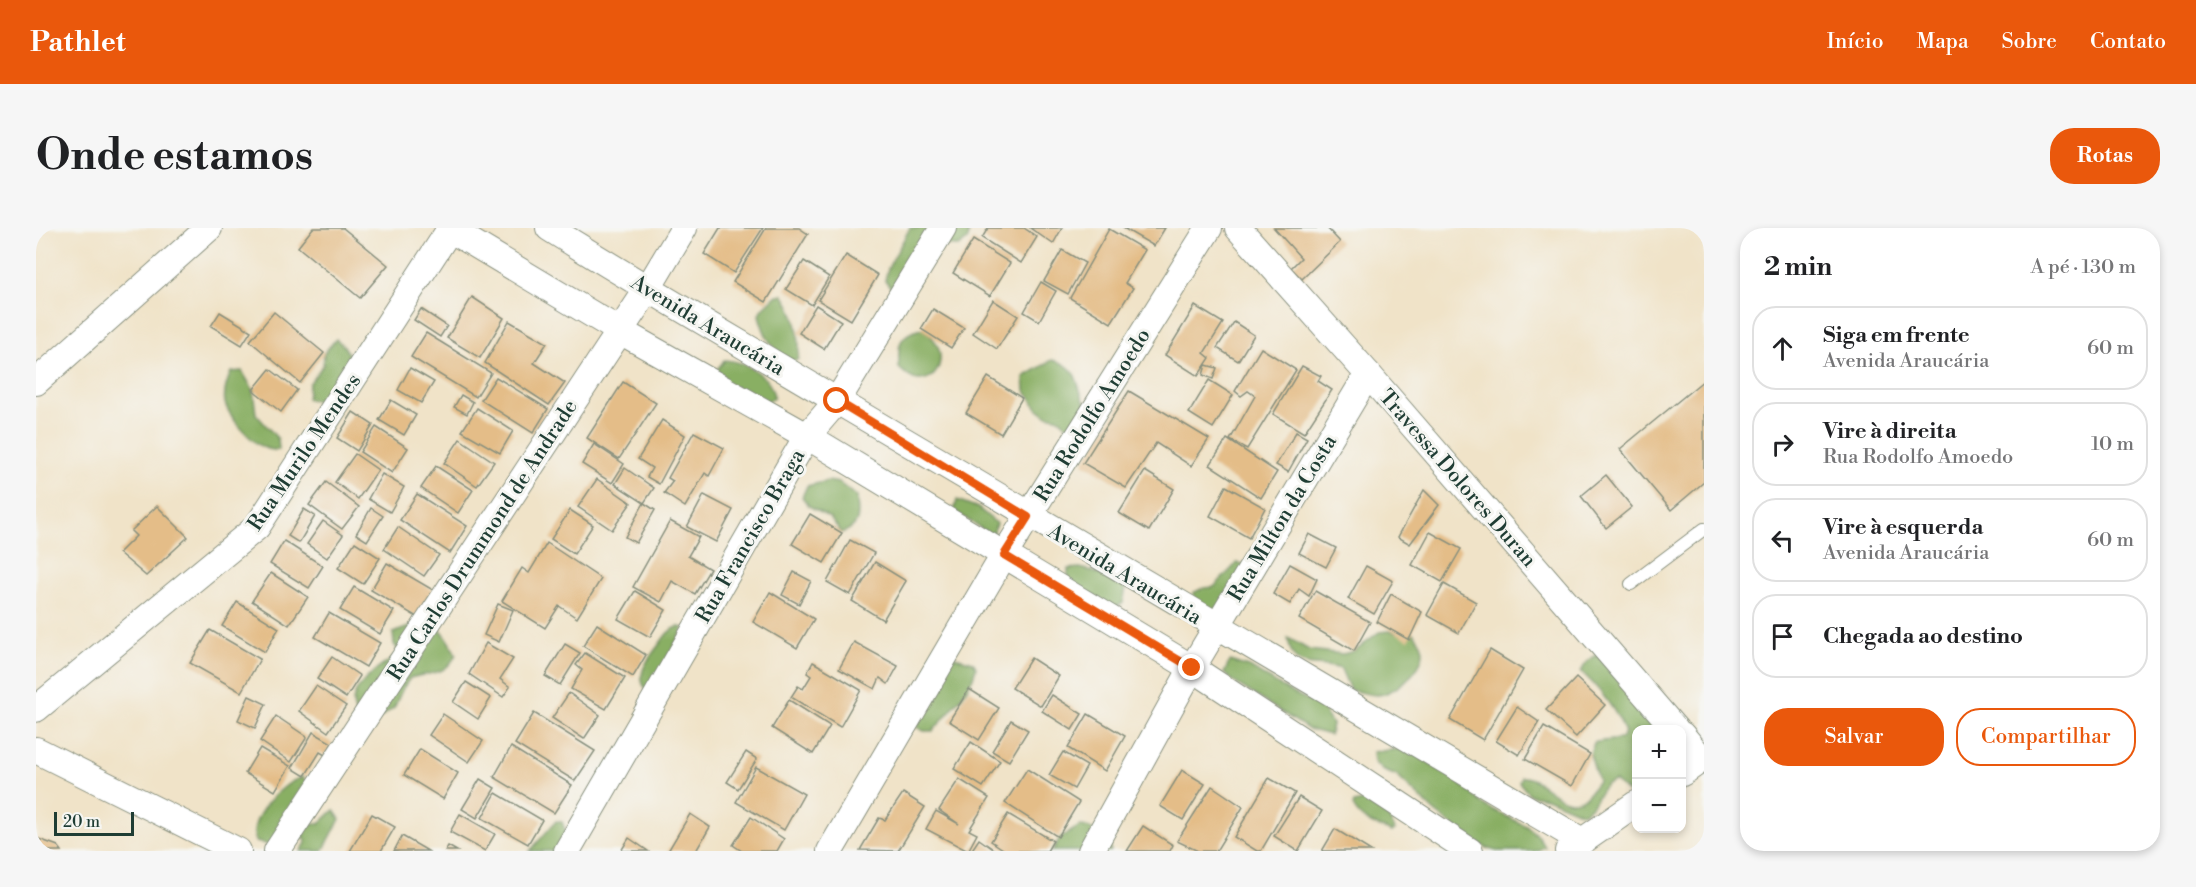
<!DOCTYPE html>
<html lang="pt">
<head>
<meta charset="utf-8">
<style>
  :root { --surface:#fff; --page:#f6f6f6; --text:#202124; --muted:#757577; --line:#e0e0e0; --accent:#ea580c }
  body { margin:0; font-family:"Libre Bodoni",serif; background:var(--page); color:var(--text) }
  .controls { position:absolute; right:18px; bottom:18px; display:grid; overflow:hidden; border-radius:12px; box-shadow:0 3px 9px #0003 }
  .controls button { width:54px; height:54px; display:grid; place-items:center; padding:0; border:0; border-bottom:2px solid var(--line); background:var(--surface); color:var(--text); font:30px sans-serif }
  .scale { position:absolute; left:18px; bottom:15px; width:80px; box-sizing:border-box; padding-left:6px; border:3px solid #1f3d34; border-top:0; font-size:16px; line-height:21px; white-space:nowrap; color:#1f3d34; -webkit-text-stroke:4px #f6f6f2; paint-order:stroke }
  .stop { position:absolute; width:18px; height:18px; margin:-14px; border:4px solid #ea580c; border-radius:50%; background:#fff }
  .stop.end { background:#ea580c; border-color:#fff; box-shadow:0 2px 6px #0008 }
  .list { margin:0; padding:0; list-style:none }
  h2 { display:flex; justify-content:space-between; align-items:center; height:78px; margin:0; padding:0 24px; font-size:26px }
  h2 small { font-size:20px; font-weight:400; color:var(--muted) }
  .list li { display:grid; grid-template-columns:39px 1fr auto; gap:18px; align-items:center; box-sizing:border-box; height:84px; margin:0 12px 12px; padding:0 12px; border:2px solid var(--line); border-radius:24px }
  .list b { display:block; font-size:22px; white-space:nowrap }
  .list p { margin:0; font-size:20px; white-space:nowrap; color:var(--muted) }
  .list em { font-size:20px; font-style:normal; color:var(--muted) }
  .actions { display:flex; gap:12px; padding:18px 24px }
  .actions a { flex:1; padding:14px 0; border:2px solid var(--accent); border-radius:24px; text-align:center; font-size:21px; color:var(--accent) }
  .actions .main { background:var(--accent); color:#fff }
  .icon { flex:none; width:33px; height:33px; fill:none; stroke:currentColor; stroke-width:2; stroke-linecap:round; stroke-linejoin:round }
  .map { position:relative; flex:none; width:1668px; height:623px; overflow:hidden; border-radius:24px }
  header { display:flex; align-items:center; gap:36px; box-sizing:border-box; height:84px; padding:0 30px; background:var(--accent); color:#fff }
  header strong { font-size:28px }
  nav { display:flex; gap:33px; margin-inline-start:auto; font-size:21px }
  .intro { display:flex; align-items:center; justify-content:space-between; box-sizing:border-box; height:144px; padding:0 36px }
  h1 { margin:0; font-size:42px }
  .button { padding:15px 27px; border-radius:24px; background:var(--accent); color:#fff; font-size:21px; font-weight:700 }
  main { display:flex; gap:36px; padding:0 36px }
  aside { flex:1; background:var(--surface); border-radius:24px; box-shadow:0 3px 9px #0003 }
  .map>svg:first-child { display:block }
  .forest { fill:#89af64; stroke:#54764c; stroke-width:1.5 }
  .building { fill:#e4bd88 }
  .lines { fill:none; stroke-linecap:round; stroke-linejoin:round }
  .service-casing { stroke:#88907e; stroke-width:14 }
  .minor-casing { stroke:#88907e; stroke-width:28 }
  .service { stroke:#fff; stroke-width:12 }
  .minor { stroke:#fff; stroke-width:26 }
  .route { stroke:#ea580c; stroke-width:8 }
  .labels { text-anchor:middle; stroke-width:6; stroke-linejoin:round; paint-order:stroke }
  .street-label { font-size:21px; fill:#1f3d34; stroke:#f6f6f2 }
</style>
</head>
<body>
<header>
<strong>Pathlet</strong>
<nav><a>Início</a><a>Mapa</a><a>Sobre</a><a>Contato</a></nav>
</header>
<div class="intro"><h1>Onde estamos</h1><a class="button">Rotas</a></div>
<main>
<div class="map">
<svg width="1668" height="623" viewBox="0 0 1668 623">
  <rect width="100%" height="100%" fill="#f6f6f2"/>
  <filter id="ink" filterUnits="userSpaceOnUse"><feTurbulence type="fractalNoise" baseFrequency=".0167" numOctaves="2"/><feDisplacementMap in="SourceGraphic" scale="12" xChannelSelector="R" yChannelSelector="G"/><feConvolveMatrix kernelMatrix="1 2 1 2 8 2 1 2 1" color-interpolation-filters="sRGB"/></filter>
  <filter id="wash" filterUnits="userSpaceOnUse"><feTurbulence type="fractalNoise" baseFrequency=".008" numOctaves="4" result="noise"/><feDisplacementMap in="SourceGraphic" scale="24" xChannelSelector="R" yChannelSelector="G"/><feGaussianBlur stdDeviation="1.35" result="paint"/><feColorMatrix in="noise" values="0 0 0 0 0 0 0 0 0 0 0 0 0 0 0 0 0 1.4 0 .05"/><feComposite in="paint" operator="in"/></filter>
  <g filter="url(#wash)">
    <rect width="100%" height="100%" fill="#f0e3c8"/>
    <!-- forest -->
    <g class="forest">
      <polygon points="874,0 933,0 932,11 924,18 900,17 856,61 849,52 852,40"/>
      <path d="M741 67H747C760 82 765 111 762 131L757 133C737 126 728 107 723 87L725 82Z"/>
      <path d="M885 101C892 103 894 108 899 113 909 127 905 152 883 152 875 152 869 145 863 140 862 118 861 107 885 101Z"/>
      <polygon points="300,111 308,118 314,128 310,142 289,174 271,171 273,156 287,137 288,125"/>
      <path d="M689 132C710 134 736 148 738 170L728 175 684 156 682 140Z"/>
      <path d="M1016 132C1048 139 1037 160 1053 181L1039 205 1021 189 1010 187 1001 180 989 162 988 149Z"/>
      <path d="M206 143 217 162 220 186 242 211 243 222C239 222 233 222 229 220 216 215 193 189 189 175 187 164 191 153 195 144Z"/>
      <path d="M792 253 803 255 821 269C822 287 826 297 806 305L794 290 773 278 766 269 771 258Z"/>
      <polygon points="921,272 942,280 960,295 957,308 918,283"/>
      <polygon points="1201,335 1211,337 1179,386 1160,377 1157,365 1167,360 1178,359"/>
      <polygon points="1044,340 1056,343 1090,359 1087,375 1078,380 1032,353 1032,341"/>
      <path d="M378 397H399L407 404 420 426C411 448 394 444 374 450L367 460 358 480 331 498C294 468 340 443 364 425L358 416 357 405Z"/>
      <path d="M643 399 648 400 613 464C596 450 613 430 622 418 628 410 632 401 643 399Z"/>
      <path d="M1354 403 1366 406 1377 405C1382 410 1388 417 1387 425 1386 443 1358 466 1341 467 1332 467 1323 463 1314 462L1305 441C1279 432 1256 447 1252 410L1273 422 1307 426 1318 423 1343 404Z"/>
      <path d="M1561 427 1628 501 1600 502V568L1592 565 1579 553C1562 555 1562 578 1546 585L1511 570 1494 567 1483 554 1485 549C1507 547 1527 587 1550 568 1554 564 1558 558 1562 553L1554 526 1558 515C1568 511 1577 514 1586 510L1589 505C1584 487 1560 456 1545 444L1551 433Z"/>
      <polygon points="916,428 937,434 940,439 937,450 925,470 897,503 888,503 880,499"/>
      <polygon points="1194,433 1215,440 1254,464 1284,477 1296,496 1294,507 1272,501 1198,454 1188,445"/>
      <polygon points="1371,520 1421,553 1449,578 1490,598 1502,608 1509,619 1499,623 1461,623 1451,620 1437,613 1399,584 1361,548 1346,542 1338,534 1337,524"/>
      <path d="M266 549 274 557 273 597 284 595 298 582 304 591 287 623H265L270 615 269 609 234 617 220 614C210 590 245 556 266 549Z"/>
      <path d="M1327 573 1351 587 1359 602 1356 604C1340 597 1326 595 1317 578L1318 575Z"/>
      <polygon points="520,593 526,594 530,604 526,623 494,623"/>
      <path d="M1044 598C1056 598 1073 611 1075 623H1016L1024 610Z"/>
    </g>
    <g id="blocks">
      <!-- building -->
      <g class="building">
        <polygon points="277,0 307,0 352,37 324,70 262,19"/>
        <polygon points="684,0 727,0 698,45 668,26"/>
        <polygon points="730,0 763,0 772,6 730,74 697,54"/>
        <polygon points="952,0 988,0 1001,9 985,35 946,10"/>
        <polygon points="994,0 1026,0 1017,16"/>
        <polygon points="1087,0 1129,0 1118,18"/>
        <polygon points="1238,0 1291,0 1304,14 1266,51 1255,40 1265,30"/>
        <polygon points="1073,1 1109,22 1089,55 1097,60 1075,95 1034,70"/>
        <polygon points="937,12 974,35 954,68 917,45"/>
        <polygon points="1026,22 1049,35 1032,66 1008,53"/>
        <polygon points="810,27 842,47 815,92 782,72"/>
        <polygon points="768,33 793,49 776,77 750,61"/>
        <polygon points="1005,54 1020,63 1003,93 988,84"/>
        <polygon points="436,69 468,90 444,130 411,110"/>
        <polygon points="957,72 982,88 961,121 937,105"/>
        <polygon points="780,77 805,93 788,121 763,105"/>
        <polygon points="1159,78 1187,95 1168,125 1174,130 1162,148 1129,127"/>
        <polygon points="385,81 411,98 404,109 378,92"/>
        <polygon points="897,81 928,100 915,120 885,101"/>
        <polygon points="184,84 215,103 206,117 175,98"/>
        <polygon points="238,84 288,125 264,155 214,113"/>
        <polygon points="473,93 511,115 498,135 529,155 513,177 449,135"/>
        <polygon points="1198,94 1218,107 1202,133 1181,120"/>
        <polygon points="390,105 455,145 440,169 375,129"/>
        <polygon points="1225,120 1260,142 1211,221 1194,212 1219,168 1212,163 1205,168 1199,163"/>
        <polygon points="1170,137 1181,140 1177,151 1167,147"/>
        <polygon points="1266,138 1285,148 1282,153 1296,162 1268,205 1237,186"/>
        <polygon points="374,140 398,154 385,175 362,162"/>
        <polygon points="234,141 261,162 245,184 217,162"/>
        <polygon points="460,149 512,181 497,205 445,172"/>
        <polygon points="952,149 986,170 965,206 930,185"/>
        <polygon points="1173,152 1197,167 1177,200 1153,185"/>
        <polygon points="1668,152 1668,254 1635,282 1584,221"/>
        <polygon points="587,154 620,175 583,231 551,210"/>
        <polygon points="1093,163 1173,211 1155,238 1120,215 1090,260 1047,235"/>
        <polygon points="425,167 437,174 431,186 418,179"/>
        <polygon points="355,172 380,187 368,207 343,192"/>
        <polygon points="441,180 477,203 464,225 426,203"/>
        <polygon points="317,184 337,197 321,223 301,210"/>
        <polygon points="626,192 649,207 623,256 611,249 616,240 602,231"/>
        <polygon points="340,199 372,220 356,245 324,224"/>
        <polygon points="658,204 688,220 673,248 669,245 649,279 628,265 637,253 632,250"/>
        <polygon points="1260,204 1271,210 1252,244 1240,237"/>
        <polygon points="424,211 458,234 441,258 408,235"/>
        <polygon points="1191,211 1241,244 1225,270 1174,237"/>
        <polygon points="558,216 588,236 576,255 546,236"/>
        <polygon points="319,226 342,242 322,271 299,254"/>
        <polygon points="400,238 437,262 422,285 385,260"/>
        <polygon points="589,240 618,260 608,275 579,256"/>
        <polygon points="1109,243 1138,261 1113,303 1083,285"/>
        <polygon points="346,246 368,259 354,284 332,271"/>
        <polygon points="1570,247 1596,279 1570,300 1545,268"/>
        <polygon points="561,251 595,275 576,302 542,279"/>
        <polygon points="290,254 323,279 306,301 273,277"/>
        <polygon points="1190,258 1229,280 1213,310 1174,288"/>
        <polygon points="1388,262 1403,277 1374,316 1362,309"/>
        <polygon points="381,266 431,298 414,325 364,292"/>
        <polygon points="668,267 697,282 680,314 651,299"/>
        <polygon points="608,275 619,282 600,315 589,309"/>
        <polygon points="121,278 152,309 110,348 83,325 100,308 95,303"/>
        <polygon points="335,280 347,288 331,313 320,306"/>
        <polygon points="268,281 279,288 263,315 252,308"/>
        <polygon points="534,282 557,297 538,326 515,311"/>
        <polygon points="774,286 806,305 788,335 756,316"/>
        <polygon points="287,293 307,307 291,330 271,316"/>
        <polygon points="634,293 663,309 652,328 674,341 659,366 636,353 625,374 597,359"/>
        <polygon points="362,299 403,327 388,348 348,321"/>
        <polygon points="1394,304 1425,321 1406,354 1376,337"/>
        <polygon points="1273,306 1300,320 1290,339 1263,325"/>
        <polygon points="814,312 838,325 814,367 791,354"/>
        <polygon points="248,313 287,338 273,360 234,336"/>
        <polygon points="319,314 344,330 327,356 302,340"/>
        <polygon points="511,315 565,351 541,390 523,378 509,400 466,373 486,340 493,345"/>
        <polygon points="839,334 870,353 847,392 816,373"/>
        <polygon points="351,335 397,362 381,389 335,362"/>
        <polygon points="1254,336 1281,351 1273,368 1263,361 1254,376 1237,366"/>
        <polygon points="1330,338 1357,353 1338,386 1312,371"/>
        <polygon points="758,344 775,353 763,376 746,367"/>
        <polygon points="235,345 272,369 253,397 216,373"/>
        <polygon points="1408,356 1440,374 1423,405 1391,387"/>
        <polygon points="318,359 358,383 344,406 304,382"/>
        <polygon points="599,363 630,382 614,409 582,391"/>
        <polygon points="1279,363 1334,394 1318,423 1263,391"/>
        <polygon points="734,364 778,391 761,420 717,394"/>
        <polygon points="1355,366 1386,384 1373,412 1341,394"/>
        <polygon points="201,374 243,400 229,424 186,398"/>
        <polygon points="462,376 477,382 463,414 448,407"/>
        <polygon points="293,385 344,415 330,439 279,409"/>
        <polygon points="561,396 610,427 597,449 547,418"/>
        <polygon points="174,402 224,431 205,464 154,435"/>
        <polygon points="818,414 862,438 852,456 844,450 839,461 803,441"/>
        <polygon points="450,415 477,431 464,451 474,459 467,469 433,446"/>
        <polygon points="529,416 544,425 524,457 509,448"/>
        <polygon points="1454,422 1487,442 1447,512 1414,492"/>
        <polygon points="549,425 589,450 570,481 535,461 546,442 540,437"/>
        <polygon points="296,429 324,448 310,470 281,451"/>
        <polygon points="995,430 1023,448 1005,478 976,460"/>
        <polygon points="777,434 825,462 804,499 755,469 762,458 767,461 775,448 771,445"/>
        <polygon points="1540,450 1569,477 1540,509 1510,482"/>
        <polygon points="430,454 455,470 442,491 417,474"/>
        <polygon points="280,458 310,478 292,504 263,483"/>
        <polygon points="933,461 963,480 943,512 913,493"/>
        <polygon points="533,465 564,487 548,511 516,490"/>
        <polygon points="1016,467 1046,486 1036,502 1006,483"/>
        <polygon points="213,468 230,476 219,500 202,492"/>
        <polygon points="753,472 794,498 777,526 736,500"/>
        <polygon points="1481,479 1503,494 1483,527 1460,513"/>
        <polygon points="498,485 559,523 539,553 479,516"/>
        <polygon points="407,486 447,513 433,534 393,507"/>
        <polygon points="1052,486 1089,508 1069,543 1032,520"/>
        <polygon points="240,488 271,509 255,534 224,513"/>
        <polygon points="975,492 992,502 973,533 956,523"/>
        <polygon points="1508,499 1554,526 1536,558 1489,531"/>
        <polygon points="277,504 296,515 289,527 284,524 269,548 256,540"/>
        <polygon points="935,514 964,533 947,559 918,541"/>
        <polygon points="475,519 536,557 518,585 458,549"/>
        <polygon points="224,520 254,538 239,563 209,545"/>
        <polygon points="384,521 422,545 407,571 368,547"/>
        <polygon points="710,524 721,531 702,561 691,554"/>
        <polygon points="1027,524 1051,538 1038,561 1013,547"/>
        <polygon points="720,539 768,566 748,602 700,574"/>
        <polygon points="991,541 1043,574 1022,609 969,575"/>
        <polygon points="1146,542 1169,556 1147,592 1124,578"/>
        <polygon points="1233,550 1259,565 1225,623 1221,623 1198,609"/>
        <polygon points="444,551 459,560 441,590 426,581"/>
        <polygon points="923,551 953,570 933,602 941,606 932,623 890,601 900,583 923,596 903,582"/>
        <polygon points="1176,558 1207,579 1180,623 1162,623 1141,613"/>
        <polygon points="460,565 506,592 492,616 446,590"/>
        <polygon points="867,565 889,579 862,623 824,622 843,590 849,592"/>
        <polygon points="1263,569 1286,583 1262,623 1238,608"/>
        <polygon points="336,586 359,599 345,623 314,623"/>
        <polygon points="424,586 459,606 449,623 414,604"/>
        <polygon points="654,586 674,599 660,623 632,623"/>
        <polygon points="972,586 1017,613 1011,623 970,623 955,613"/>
        <polygon points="715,589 748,611 741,623 706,623 697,617"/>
        <polygon points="1107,598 1137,617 1134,623 1091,623"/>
        <polygon points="1299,601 1335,623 1286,623"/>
        <polygon points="366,608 392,623 358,623"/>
        <polygon points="0,610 22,618 26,623 0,623"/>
        <polygon points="593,610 612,623 585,623"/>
        <polygon points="943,611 960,623 935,623"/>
        <polygon points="412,618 421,623 409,623"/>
      </g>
    </g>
  </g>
  <g filter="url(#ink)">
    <use href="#blocks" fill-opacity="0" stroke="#88907e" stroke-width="1.5"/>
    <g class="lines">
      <defs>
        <polyline id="service" points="1595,356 1668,301"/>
        <g id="minor">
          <polyline points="412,0 584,103 771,208 1156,440 1434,623"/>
          <path d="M513 0C608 60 706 116 803 174 1049 322 1297 468 1546 613"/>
          <polyline points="1202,0 1332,146 1640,502"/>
          <polyline points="0,154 173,0"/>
          <polyline points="0,481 221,299 414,1"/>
          <polyline points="1646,507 1666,531 1646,545"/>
          <polyline points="0,522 202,623"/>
          <polyline points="241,623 611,62 648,0"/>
          <polyline points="531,623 771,208 801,173 907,0"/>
          <polyline points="794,623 968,327 1173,0"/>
          <polyline points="1055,623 1156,440 1332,146"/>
          <polyline points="1532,623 1600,576"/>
        </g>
      </defs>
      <!-- service casing -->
      <use href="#service" class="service-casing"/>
      <!-- minor casing -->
      <use href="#minor" class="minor-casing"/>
      <!-- service -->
      <use href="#service" class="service"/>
      <!-- minor -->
      <use href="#minor" class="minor"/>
    </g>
  </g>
  <g class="lines" filter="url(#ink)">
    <!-- route -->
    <polyline class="route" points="801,173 992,289 968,327 1156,440"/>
  </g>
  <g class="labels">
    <!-- street labels -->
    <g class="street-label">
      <text transform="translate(672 97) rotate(31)" y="7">Avenida Araucária</text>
      <text transform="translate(1056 187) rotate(-58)" y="7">Rua Rodolfo Amoedo</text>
      <text transform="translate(268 224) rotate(-56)" y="7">Rua Murilo Mendes</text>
      <text transform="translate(1422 250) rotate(49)" y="7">Travessa Dolores Duran</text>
      <text transform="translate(1246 290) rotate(-59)" y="7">Rua Milton da Costa</text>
      <text transform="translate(714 308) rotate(-60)" y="7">Rua Francisco Braga</text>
      <text transform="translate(446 312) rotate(-57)" y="7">Rua Carlos Drummond de Andrade</text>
      <text transform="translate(1089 346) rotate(31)" y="7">Avenida Araucária</text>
    </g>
  </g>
</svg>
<div class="controls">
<button>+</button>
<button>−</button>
</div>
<div class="scale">20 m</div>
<div class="stop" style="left:801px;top:173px"></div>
<div class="stop end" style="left:1156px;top:440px"></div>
</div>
<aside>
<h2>2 min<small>A pé · 130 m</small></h2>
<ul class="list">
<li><svg class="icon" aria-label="ahead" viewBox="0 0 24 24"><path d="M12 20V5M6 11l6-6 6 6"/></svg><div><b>Siga em frente</b><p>Avenida Araucária</p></div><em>60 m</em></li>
<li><svg class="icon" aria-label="right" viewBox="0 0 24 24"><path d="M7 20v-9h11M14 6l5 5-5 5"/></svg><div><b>Vire à direita</b><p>Rua Rodolfo Amoedo</p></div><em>10 m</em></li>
<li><svg class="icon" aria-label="left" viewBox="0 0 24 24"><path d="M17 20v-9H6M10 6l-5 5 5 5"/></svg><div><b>Vire à esquerda</b><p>Avenida Araucária</p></div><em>60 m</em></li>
<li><svg class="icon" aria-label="arrive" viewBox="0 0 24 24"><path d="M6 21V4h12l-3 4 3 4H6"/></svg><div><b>Chegada ao destino</b></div></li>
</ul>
<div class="actions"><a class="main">Salvar</a><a>Compartilhar</a></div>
</aside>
</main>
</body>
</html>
